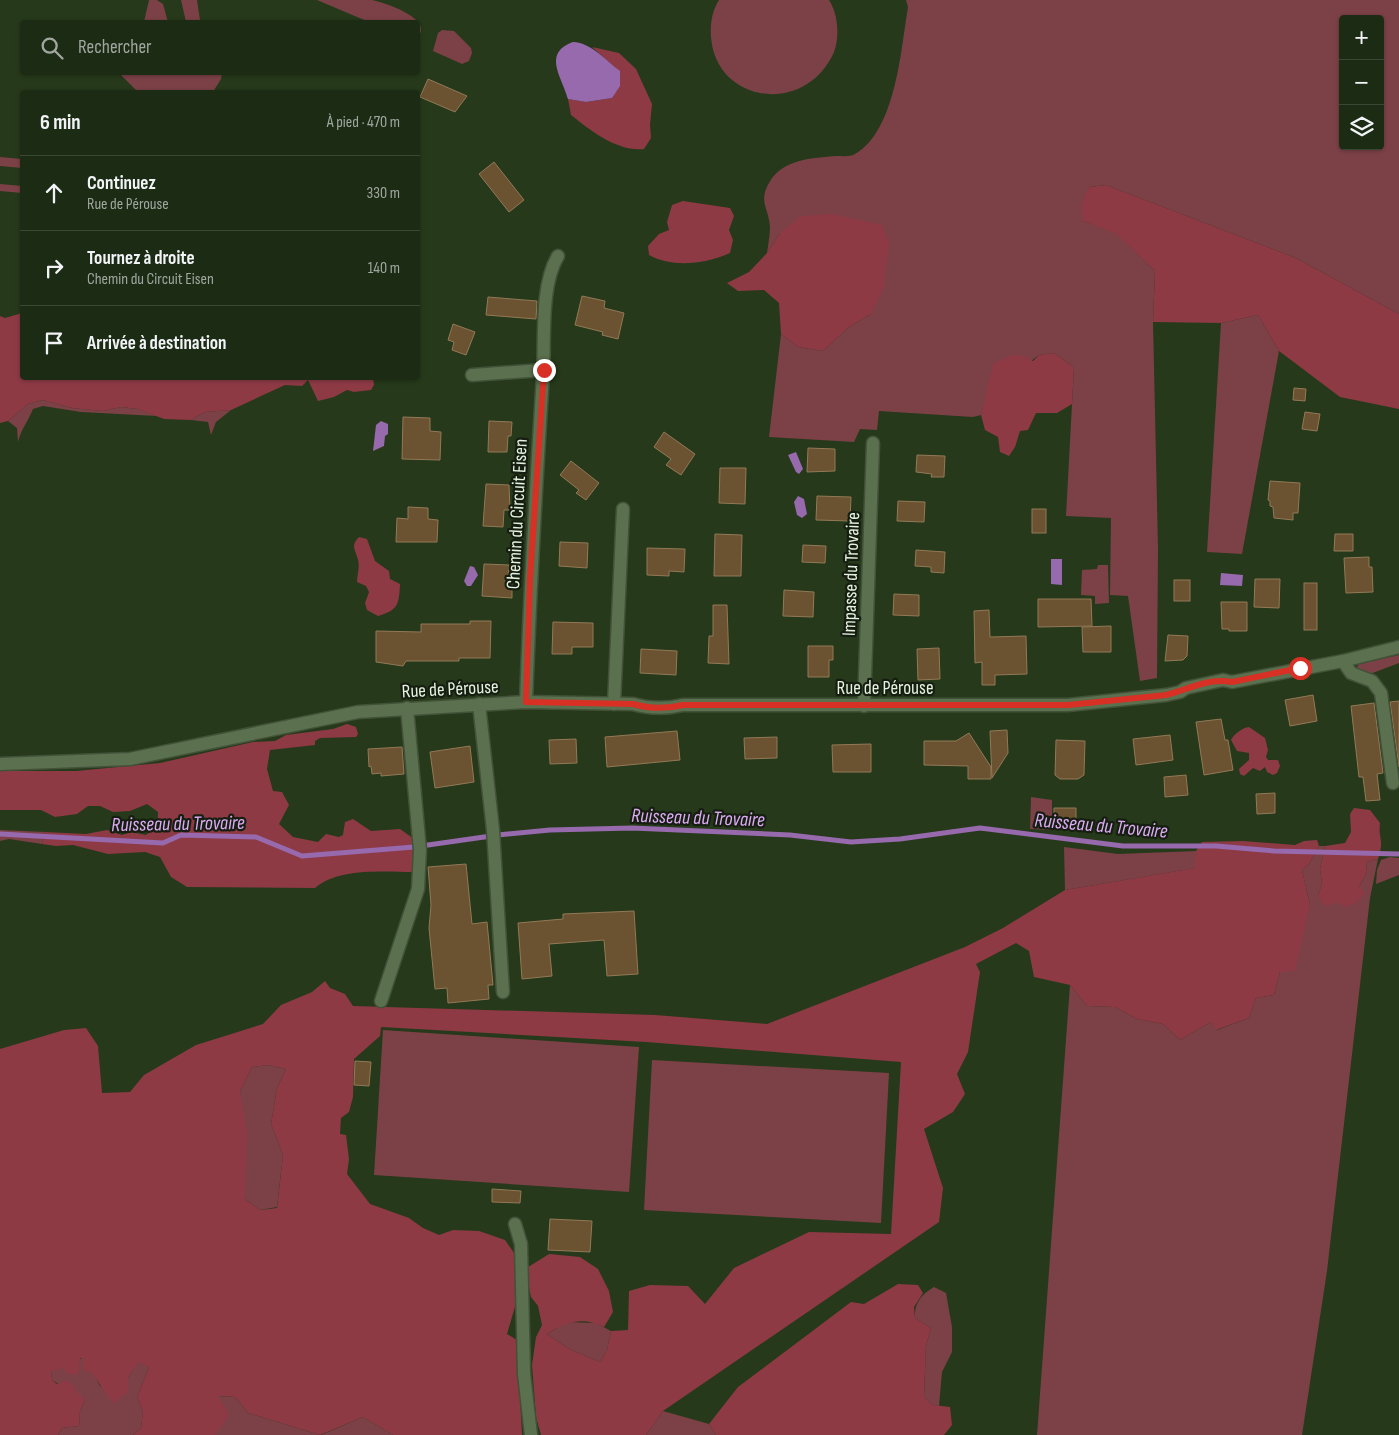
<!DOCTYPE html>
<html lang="fr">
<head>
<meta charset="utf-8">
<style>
  :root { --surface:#1c2b14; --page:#293722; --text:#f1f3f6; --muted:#a0a7a0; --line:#3a4734 }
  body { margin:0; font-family:"Sofia Sans Condensed",sans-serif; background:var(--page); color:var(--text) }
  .controls { position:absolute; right:15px; top:15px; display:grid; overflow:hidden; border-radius:5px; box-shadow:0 1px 4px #0004 }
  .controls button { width:45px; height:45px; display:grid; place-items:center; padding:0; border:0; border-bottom:1px solid var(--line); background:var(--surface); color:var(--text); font:25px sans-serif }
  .stop { position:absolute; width:15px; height:15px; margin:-11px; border:4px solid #d93025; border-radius:50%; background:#fff }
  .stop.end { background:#d93025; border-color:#fff; box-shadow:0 1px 5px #0008 }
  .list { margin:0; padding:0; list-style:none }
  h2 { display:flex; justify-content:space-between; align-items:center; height:65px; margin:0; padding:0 20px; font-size:21px }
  h2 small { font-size:16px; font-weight:400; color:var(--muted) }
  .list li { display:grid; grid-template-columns:32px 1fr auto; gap:15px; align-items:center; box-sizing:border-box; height:75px; padding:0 20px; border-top:1px solid var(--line) }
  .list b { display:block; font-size:19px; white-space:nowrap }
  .list p { margin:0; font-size:16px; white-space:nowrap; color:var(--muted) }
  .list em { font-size:16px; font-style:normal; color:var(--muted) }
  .icon { flex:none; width:28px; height:28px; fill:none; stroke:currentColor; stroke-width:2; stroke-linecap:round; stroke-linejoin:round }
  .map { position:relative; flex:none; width:1399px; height:1435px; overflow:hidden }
  .search { position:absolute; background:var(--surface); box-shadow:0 1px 4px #0004; left:20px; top:20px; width:400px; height:55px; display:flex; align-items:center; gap:12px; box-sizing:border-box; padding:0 18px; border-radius:5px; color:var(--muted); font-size:19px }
  .panel { position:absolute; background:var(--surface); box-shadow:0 1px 4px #0004; left:20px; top:90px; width:400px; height:290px; border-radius:5px }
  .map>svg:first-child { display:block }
  .green { fill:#7b4147; fill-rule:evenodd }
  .forest { fill:#8d3a45; fill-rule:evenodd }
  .water { fill:#9769ad }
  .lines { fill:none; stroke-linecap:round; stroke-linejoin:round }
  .stream { stroke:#9769ad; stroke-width:5 }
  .building { fill:#6b5332; stroke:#927957 }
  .minor-casing { stroke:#425238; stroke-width:15 }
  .minor { stroke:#5a704e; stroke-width:12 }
  .route { stroke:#d93025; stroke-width:6 }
  .labels { text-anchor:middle; stroke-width:4.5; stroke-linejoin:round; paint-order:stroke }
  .street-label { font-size:19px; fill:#e5f2df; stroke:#151e10 }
  .water-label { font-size:20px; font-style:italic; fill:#ddabf5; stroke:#151e10 }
</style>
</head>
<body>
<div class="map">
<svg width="1399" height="1435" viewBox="0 0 1399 1435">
  <rect width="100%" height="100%" fill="#26391a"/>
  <!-- green -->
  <g class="green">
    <polygon points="149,0 157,0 163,4 168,22 144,22"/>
    <polygon points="181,0 197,0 200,20 197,22 186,22"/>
    <path d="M317 0C334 0 355 0 372 0 386 3 434 19 418 37V22H369Z"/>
    <path d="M719 0H829C838 14 840 36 834 52 806 116 716 104 711 37 710 24 712 11 719 0Z"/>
    <path d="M906 0H1399V314L1296 258 1106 185 1089 187 1083 221 1115 232 1155 271 1153 322 1158 549 1157 678 1140 681 1128 596 1110 595 1111 518 1066 516 1074 367 1054 353 1039 355 987 394 981 415 973 417 879 411 877 430 860 429 854 442 769 437 781 334 798 347 823 351 849 327 871 314 780 233 767 253C768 245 770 235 770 227 769 209 758 201 769 183 782 159 812 158 837 156 842 156 851 157 855 154 896 131 901 48 908 7ZM1343 19H1380V146H1343Z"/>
    <polygon points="442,30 454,31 471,48 472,53 469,61 462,64 433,51 438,33"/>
    <polygon points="119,73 222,73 221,79 213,92 138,92"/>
    <polygon points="0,157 22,159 22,168 0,166"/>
    <polygon points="0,184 22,186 22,193 0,191"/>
    <polygon points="1258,315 1279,351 1242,554 1207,552 1221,323"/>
    <path d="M43 400 72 408 103 411 121 407 138 409 157 416 81 412 43 406 33 409C28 422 21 429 18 442L17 428 8 421 28 404Z"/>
    <polygon points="231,410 216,422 211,435 208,422 191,420 205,412"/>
    <polygon points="1098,565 1108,565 1109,603 1095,604 1095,596 1081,595 1082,570 1097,569"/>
    <polygon points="1399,655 1399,663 1370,674 1358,672 1357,667 1359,664"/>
    <polygon points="1031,797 1052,800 1052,830 1030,829"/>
    <polygon points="0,830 45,832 42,844 9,839 0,841"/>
    <polygon points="1319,846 1325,846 1320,869 1322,883 1318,896 1359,887 1367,872 1366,862 1378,859 1370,898 1327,1271 1302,1435 1037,1435 1070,985 1087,1006 1115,1007 1137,1019 1163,1024 1180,1040 1211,1022 1217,1030 1249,1018 1256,998 1274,995 1280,972 1310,905 1302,870 1309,864"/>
    <polygon points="1064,847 1118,854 1196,851 1196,868 1065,890"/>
    <polygon points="1390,857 1399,858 1399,875 1376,884 1377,870 1381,860"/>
    <polygon points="383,1030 639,1047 629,1192 374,1175"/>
    <polygon points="652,1060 889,1073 881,1223 644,1210"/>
    <polygon points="268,1065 286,1069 277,1088 271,1124 283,1155 277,1207 260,1210 245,1199 240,1091 252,1067"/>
    <path d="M934 1287 946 1293 952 1327V1352L942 1372 939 1406 933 1405 924 1397 926 1346 931 1328 915 1318C914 1303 921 1295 934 1287Z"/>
    <polygon points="567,1322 596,1323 611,1331 607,1350 600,1362 569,1349 547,1334"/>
    <polygon points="84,1357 100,1386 128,1392 128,1377 139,1361 149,1367 137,1397 143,1412 141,1428 133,1435 58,1435 62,1428 79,1426 80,1411 85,1400 52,1380 51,1372"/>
    <polygon points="217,1396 235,1397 248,1413 320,1435 215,1435"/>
    <polygon points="663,1411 709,1424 716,1435 646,1435"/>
    <polygon points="363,1417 393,1435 321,1435"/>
  </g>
  <!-- forest -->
  <g class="forest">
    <path d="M592 47 619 53 636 69 652 104 650 125 651 138 644 149C618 152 591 131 571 115L568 99 586 102 612 98 620 72Z"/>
    <polygon points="1106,185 1296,258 1399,314 1399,409 1340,397 1279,351 1258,315 1221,323 1153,322 1155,271 1115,233 1083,221 1081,205 1089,187"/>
    <path d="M683 201 730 208 734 216 729 230 733 240 730 253C706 264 672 268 649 255L648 246 659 234 669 230 667 222 672 205Z"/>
    <polygon points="832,214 882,225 889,243 883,289 871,314 849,327 823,351 798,347 781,334 779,303 764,290 738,291 727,283 749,272 767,253 780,233 801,216"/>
    <polygon points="22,313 22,378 373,378 374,385 371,390 354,392 347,390 334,397 318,401 308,380 302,386 285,385 231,410 205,412 191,420 164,419 138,409 121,407 103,411 72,408 43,400 28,404 8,421 0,423 0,316 5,318"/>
    <path d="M1054 353 1074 367 1072 404 1057 413H1036L1028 430 1020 431 1015 447 1009 456 1000 452 998 437 985 430 981 415 993 364C1007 356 1019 350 1033 361L1039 355Z"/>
    <path d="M359 537 367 539 375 561 389 571 390 579 400 584C399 605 398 610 378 616L367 610 365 603 369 592 366 586 357 582C357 576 360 566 358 560 356 550 350 546 359 537Z"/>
    <path d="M347 724 356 727 358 734 356 737 320 738 315 741V745L270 750 267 769 273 791 282 792 289 805 279 824 293 837 318 842 326 834 339 837 343 835 345 822 353 819 371 831 400 829 414 839 415 872C385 872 339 867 315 888L187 887 171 877 160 857 145 852 108 854 73 845 56 846 42 844 45 832 86 834 107 830 122 835 131 832 146 835C156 828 158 823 158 812L147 804 130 811 113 812 100 806H88L77 814 55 817 41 810H0V771H76L160 763 253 742 275 741 286 735 333 729Z"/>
    <path d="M1249 727 1265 738 1268 750 1266 757 1268 760H1278L1280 766 1277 773 1273 775 1267 772 1265 767 1260 771 1253 768 1244 776 1240 774 1239 769 1249 760V753L1237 751 1231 740C1234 734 1242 728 1249 727Z"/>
    <path d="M1354 808 1370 810 1380 823C1378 840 1385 839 1378 859L1366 862 1367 872 1359 887 1365 893 1356 903 1345 907 1338 902 1325 906 1318 896 1322 883 1320 869 1325 846 1345 843 1351 832 1350 814Z"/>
    <path d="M1317 840 1319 846 1309 864 1302 870 1310 905 1295 971 1280 972 1274 995 1256 998 1249 1018 1216 1030 1211 1022 1180 1040 1163 1024 1137 1019 1115 1007 1087 1006 1070 985 1034 977 1029 951 1016 943 976 964 980 972 968 1052 957 1074 965 1094 953 1112 924 1129 943 1188 939 1222 663 1411 646 1435H541L536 1417 532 1365 536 1337 542 1325 538 1306 531 1297 525 1269 549 1254 580 1257 598 1269 609 1291 613 1312 604 1327C582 1316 566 1322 547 1334L569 1349 600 1362 607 1350 611 1331 628 1330 629 1291 650 1285 688 1286 705 1304 734 1268 809 1232 891 1234 901 1062 646 1042 381 1027 380 1036 354 1059 353 1097 349 1112 341 1118 340 1134 346 1135 349 1159 347 1174 370 1204 409 1218 423 1228 439 1235 453 1230 479 1231 505 1240 514 1253 517 1300 507 1334 517 1340 522 1435H393L363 1417 320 1435 248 1413 235 1397 218 1396 229 1415 215 1435H133L141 1428 143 1412 137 1397 149 1367 139 1362 128 1377V1392L113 1403 91 1372 84 1371 83 1358H80L78 1375 66 1373 63 1368 51 1372 52 1380 57 1384 67 1380 85 1400 80 1411 79 1426 62 1428 58 1435H0V1049L64 1030 86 1028 98 1046 102 1093 130 1092 144 1075 196 1045 263 1024 281 1005 312 992 325 981 330 988 345 994 353 1006 655 1015 767 1024 965 947 1003 928 1065 890 1195 868 1196 851 1202 842 1243 841 1295 845 1304 841ZM268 1065 286 1069 277 1088 271 1124 283 1155 277 1208 260 1210 245 1199 247 1133 240 1091 252 1067Z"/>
    <polygon points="898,1284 918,1285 923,1293 914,1307 915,1318 931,1328 926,1346 924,1397 933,1405 950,1407 952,1425 944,1435 716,1435 709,1424 738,1387 851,1302 864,1304"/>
  </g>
  <!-- water -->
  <g class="water">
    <path d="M573 42C592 43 605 60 620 71V86L612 98 586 102 568 99C562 77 542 53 573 42Z"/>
    <polygon points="381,421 388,424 388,434 385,436 384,446 373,451 376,425"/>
    <polygon points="796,452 803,469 799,474 796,472 788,455"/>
    <polygon points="798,496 804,499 807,514 802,518 797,515 794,502"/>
    <polygon points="1051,559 1062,559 1062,585 1051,584"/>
    <polygon points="470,566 474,567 478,575 471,586 467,586 464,581"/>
    <polygon points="1221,573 1243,575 1242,586 1220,585"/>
  </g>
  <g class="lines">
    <!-- stream -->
    <polyline class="stream" points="0,834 163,843 181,835 256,837 302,856 414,847 498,835 550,830 632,828 790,835 851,842 900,839 980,828 1123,846 1216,846 1274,851 1399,854"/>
  </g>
  <!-- building -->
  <g class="building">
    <polygon points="428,79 467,96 455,112 420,97"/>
    <polygon points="494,162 524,200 509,212 479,174"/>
    <polygon points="582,296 605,301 604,308 624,313 618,339 602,335 603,332 575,325"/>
    <polygon points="488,297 537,301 536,319 486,315"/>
    <polygon points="453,324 475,332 466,355 452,350 454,342 448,340"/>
    <polygon points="1294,388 1306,389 1305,401 1293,400"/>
    <polygon points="1305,412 1320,414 1317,431 1302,429"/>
    <polygon points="403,417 430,418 430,431 441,432 440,460 402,459"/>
    <polygon points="489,421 512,422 511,436 508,436 507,452 488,452"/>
    <polygon points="664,432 695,454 681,475 666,465 671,459 654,447"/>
    <polygon points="808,448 835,449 835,471 807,472"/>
    <polygon points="917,455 945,456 944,477 931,477 932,474 916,472"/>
    <polygon points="571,461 599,483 586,500 576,493 579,490 560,475"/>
    <polygon points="720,468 746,468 745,504 719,503"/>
    <polygon points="1270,481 1300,483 1298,513 1293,513 1293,520 1274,518 1273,507 1270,506 1270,501 1268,500"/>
    <polygon points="486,484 509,485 510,510 504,510 503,527 483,526"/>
    <polygon points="817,496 851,497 850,521 816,520"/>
    <polygon points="898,501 925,502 924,522 897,521"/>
    <polygon points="408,507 428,508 428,519 438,520 437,542 396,542 397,518 408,519"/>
    <rect x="1032" y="509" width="14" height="24"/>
    <polygon points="715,534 742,535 741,576 714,576"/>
    <polygon points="1335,534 1353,534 1353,551 1334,551"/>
    <polygon points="560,542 588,543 587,568 559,566"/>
    <polygon points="803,545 826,546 825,563 802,562"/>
    <polygon points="647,548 685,549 684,572 669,571 669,576 647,575"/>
    <polygon points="916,550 945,552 944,573 931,572 931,567 915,566"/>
    <polygon points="1369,557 1369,567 1372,567 1373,592 1346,593 1344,558"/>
    <polygon points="484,564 509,565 508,581 512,581 512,598 482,596"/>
    <polygon points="1255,579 1280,579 1279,608 1254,607"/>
    <rect x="1174" y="580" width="16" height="21"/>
    <rect x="1304" y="583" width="13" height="47"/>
    <polygon points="784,590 814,592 813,617 783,616"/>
    <polygon points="894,594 919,595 919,616 893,615"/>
    <polygon points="1038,599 1091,599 1092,626 1038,627"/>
    <polygon points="1221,602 1247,602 1247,631 1229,631 1229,629 1222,629"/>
    <polygon points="713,605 727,605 729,664 708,663 709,636 713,636"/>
    <polygon points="989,610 990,637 1026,636 1027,674 995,675 995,685 982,685 982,662 975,663 974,611"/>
    <polygon points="470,621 491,621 490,658 459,658 459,661 406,661 403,666 376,662 376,631 421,632 421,624 470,624"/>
    <polygon points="553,622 593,623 593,647 572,647 572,654 552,654"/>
    <polygon points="1111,626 1111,652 1083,652 1082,627"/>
    <polygon points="1168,635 1188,636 1187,656 1183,660 1165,661"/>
    <polygon points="808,646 833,646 833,660 829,660 829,677 808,677"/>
    <polygon points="939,648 940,679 918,680 917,649"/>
    <polygon points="641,649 677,651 676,675 640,673"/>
    <polygon points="1313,695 1317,721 1290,726 1285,700"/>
    <polygon points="1399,701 1399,767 1390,702"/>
    <polygon points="1374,703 1383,773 1377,774 1380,800 1366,801 1363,777 1359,777 1351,706"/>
    <polygon points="1221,719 1225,740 1228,740 1233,770 1204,775 1196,722"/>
    <polygon points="1007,730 1008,753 992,778 990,731"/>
    <polygon points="677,731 680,760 607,767 605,737"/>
    <polygon points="969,733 991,767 991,779 968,779 968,766 924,765 924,741 956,741"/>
    <polygon points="1170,735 1173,760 1136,765 1133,739"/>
    <polygon points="777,737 777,758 745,759 744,738"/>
    <polygon points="576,739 577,763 550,764 549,740"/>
    <polygon points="1056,740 1085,741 1084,775 1078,779 1060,779 1055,775"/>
    <polygon points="871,744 871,772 833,772 832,745"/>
    <polygon points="470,746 474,782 435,788 430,752"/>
    <polygon points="402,747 404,774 381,776 381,773 372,774 371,766 369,767 368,749"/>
    <polygon points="1186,775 1188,795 1165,797 1164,777"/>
    <polygon points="1275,793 1275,813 1257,814 1256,794"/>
    <polygon points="1054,808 1076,808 1076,828 1054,827"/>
    <polygon points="466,864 472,924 487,922 493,985 488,985 489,999 448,1003 447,988 435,989 429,928 431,905 428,867"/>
    <polygon points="634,911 638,974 607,976 604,940 549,944 552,976 522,979 518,923 563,919 563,914"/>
    <polygon points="355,1061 371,1062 369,1086 354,1085"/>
    <polygon points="492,1189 521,1191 520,1203 492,1202"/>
    <polygon points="550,1219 592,1221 590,1252 548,1250"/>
  </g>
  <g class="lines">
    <defs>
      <g id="minor">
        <polyline points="472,375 543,370"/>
        <polyline points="1343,661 1351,673 1372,681 1381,693 1393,783"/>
        <path d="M526 702C530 593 536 485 543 375 545 342 540 285 558 256"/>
        <polyline points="479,704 493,830 503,992"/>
        <polyline points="614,704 623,509"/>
        <polyline points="864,706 873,443"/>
        <path d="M0 764 130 759 358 712 526 702 633 704C650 709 666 709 683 705H1068L1166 695 1180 692 1186 688 1223 680 1232 682 1343 661 1399 647"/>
        <polyline points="381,1001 418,889 420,850 407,708"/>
        <polyline points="515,1224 521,1244 524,1374 531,1435"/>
      </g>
    </defs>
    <!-- minor casing -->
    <use href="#minor" class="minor-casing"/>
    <!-- minor -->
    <use href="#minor" class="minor"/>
  </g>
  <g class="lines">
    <!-- route -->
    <path class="route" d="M544 370 530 579 526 702 633 704C650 709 666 709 683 705H1068L1166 695C1187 690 1210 677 1232 682L1300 668"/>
  </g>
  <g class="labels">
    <!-- street labels -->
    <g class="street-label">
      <text transform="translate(516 514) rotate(-87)" y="7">Chemin du Circuit Eisen</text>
      <text transform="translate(850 574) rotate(-88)" y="7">Impasse du Trovaire</text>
      <text x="885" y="694">Rue de Pérouse</text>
      <text transform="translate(450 688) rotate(-3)" y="7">Rue de Pérouse</text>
    </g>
    <!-- water labels -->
    <g class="water-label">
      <text transform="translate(698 817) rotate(2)" y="7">Ruisseau du Trovaire</text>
      <text transform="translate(178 823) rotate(-1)" y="7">Ruisseau du Trovaire</text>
      <text transform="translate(1101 825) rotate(5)" y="7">Ruisseau du Trovaire</text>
    </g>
  </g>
</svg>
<div class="controls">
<button>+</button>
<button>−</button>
<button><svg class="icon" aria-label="layers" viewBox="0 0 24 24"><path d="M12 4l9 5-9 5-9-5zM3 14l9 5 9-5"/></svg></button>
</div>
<div class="stop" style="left:1300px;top:668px"></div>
<div class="stop end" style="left:544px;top:370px"></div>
<div class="search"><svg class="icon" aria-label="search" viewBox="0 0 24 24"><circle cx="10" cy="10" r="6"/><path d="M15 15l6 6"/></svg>Rechercher</div>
<section class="panel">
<h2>6 min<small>À pied · 470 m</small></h2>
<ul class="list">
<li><svg class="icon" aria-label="ahead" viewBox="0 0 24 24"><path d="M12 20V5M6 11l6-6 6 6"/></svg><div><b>Continuez</b><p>Rue de Pérouse</p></div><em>330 m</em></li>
<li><svg class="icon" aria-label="right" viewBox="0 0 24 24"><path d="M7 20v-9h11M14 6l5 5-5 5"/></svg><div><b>Tournez à droite</b><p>Chemin du Circuit Eisen</p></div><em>140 m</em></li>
<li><svg class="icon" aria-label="arrive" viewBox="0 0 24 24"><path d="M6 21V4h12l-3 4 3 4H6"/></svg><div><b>Arrivée à destination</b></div></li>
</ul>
</section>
</div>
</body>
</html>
